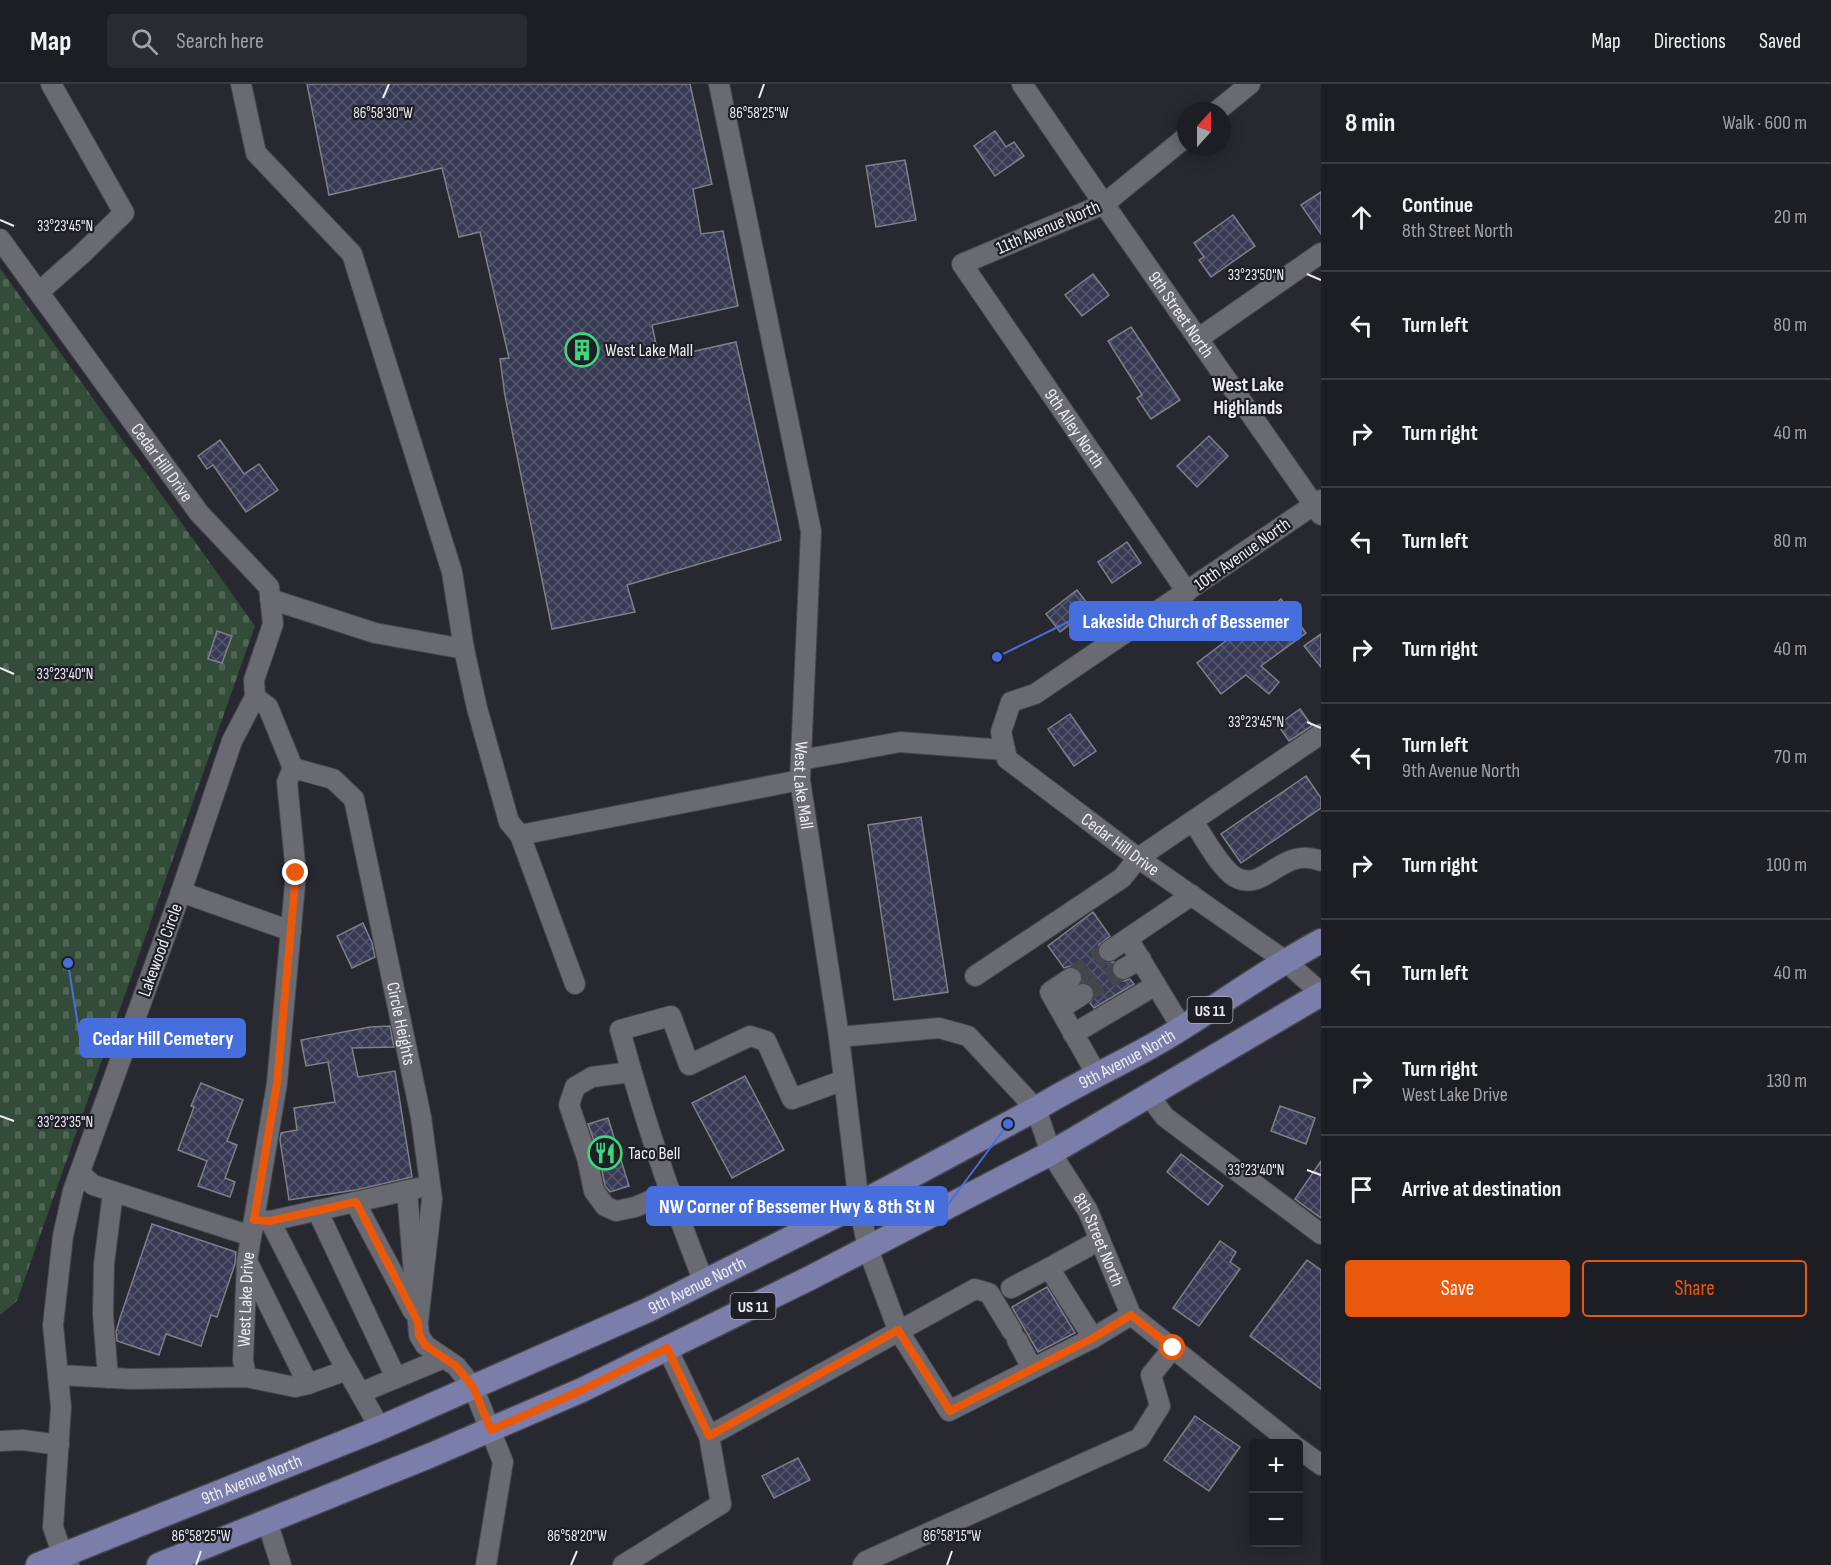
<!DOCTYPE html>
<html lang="en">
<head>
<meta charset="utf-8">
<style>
  :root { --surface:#1d1e24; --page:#2a2b31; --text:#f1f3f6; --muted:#a0a2a6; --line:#3b3c41; --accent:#ea580c }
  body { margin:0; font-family:"Sofia Sans Condensed",sans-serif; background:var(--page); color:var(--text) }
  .controls { position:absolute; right:18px; bottom:18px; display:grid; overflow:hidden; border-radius:6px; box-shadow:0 3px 15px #0003 }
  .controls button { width:54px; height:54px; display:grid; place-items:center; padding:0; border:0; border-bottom:2px solid var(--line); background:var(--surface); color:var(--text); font:30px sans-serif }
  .compass { position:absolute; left:1177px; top:18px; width:54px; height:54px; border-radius:50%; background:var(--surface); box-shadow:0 3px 15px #0003; rotate:21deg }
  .stop { position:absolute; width:18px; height:18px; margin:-14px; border:4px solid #ea580c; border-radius:50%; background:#fff }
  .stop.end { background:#ea580c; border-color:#fff; box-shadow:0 2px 6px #0008 }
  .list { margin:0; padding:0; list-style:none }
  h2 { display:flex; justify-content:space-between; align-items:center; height:78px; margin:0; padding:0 24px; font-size:26px }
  h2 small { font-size:20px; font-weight:400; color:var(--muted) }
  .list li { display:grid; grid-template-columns:39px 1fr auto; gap:18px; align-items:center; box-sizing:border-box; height:108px; padding:0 24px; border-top:2px solid var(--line) }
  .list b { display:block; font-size:22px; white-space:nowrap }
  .list p { margin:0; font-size:20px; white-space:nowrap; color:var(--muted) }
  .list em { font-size:20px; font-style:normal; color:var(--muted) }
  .actions { display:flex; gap:12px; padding:18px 24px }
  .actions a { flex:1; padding:14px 0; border:2px solid var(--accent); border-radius:6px; text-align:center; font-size:21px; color:var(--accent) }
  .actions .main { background:var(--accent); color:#fff }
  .icon { flex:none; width:33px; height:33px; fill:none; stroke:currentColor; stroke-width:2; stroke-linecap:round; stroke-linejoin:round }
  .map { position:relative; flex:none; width:1321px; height:1481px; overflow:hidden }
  header { display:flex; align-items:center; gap:36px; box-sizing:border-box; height:84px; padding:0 30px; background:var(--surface); border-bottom:2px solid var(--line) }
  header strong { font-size:28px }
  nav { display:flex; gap:33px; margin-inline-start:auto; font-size:21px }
  .search { width:420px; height:54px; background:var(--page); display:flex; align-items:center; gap:15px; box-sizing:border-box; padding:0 21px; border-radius:6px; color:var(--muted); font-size:22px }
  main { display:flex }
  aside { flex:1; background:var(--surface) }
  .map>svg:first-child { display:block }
  .cemetery { fill:url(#cemetery-stones) }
  .building { fill:url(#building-cross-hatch); stroke:#7e7f88; stroke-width:1.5 }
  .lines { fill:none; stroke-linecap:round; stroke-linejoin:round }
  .minor-tunnel { stroke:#45464d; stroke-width:20; stroke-dasharray:20 10; stroke-linecap:butt }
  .minor-casing { stroke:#45464c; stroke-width:22 }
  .major-casing { stroke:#45464c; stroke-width:27 }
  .minor { stroke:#696a72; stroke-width:20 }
  .major { stroke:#7b7eaa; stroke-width:24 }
  .route { stroke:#ea580c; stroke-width:8 }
  .ticks { fill:none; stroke:#ecedf2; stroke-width:2 }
  .labels { text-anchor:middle; stroke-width:4.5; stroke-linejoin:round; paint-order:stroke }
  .shield { fill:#1e1f26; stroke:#aeafb5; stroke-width:1.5 }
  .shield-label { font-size:16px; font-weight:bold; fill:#ecedf2 }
  .street-label { font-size:18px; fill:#ecedf2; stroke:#1e1f26 }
  .poi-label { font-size:18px; fill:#ecedf2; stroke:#1e1f26; text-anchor:start }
  .neighbourhood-label { font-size:20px; font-weight:bold; fill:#ecedf2; stroke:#1e1f26 }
  .ticks-label { font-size:15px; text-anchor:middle; fill:#ecedf2; stroke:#1e1f26; stroke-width:4.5; stroke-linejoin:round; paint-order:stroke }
  .leader { fill:none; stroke:#466edd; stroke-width:2 }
  .callout-dot { fill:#466edd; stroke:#1e1f26; stroke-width:2 }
  .callout { fill:#466edd; stroke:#466edd; stroke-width:2 }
  .callout-label { font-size:20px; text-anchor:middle; font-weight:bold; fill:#fff }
</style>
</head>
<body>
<header>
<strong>Map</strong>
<div class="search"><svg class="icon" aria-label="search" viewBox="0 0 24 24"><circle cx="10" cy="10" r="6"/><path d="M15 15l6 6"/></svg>Search here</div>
<nav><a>Map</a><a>Directions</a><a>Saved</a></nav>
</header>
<main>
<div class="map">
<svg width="1321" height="1481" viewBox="0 0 1321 1481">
  <defs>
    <pattern id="cemetery-stones" width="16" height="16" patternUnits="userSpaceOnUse" patternTransform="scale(1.5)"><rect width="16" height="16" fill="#334b39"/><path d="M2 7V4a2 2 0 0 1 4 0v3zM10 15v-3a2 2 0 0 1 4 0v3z" fill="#516556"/></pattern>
    <pattern id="building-cross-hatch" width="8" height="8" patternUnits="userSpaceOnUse" patternTransform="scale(1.5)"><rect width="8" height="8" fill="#393b55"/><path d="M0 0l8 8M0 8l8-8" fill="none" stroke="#56586e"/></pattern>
  </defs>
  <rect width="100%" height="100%" fill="#272830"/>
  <!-- cemetery -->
  <polygon class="cemetery" points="0,184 255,542 17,1217 0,1231"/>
  <!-- building -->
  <g class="building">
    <polygon points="307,0 690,0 712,100 693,105 701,150 723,147 738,222 652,241 659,275 736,258 781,456 627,501 635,528 552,545 505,312 500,275 509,274 480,148 459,153 442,84 329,111"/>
    <polygon points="995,47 1006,63 1014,58 1024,72 995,92 974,62"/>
    <polygon points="905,76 916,136 876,143 866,82"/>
    <polygon points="1321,108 1321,150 1301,121"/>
    <polygon points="1233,131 1255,162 1211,193 1199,176 1204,173 1194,159"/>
    <polygon points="1093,190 1109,211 1082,232 1065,211"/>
    <polygon points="1131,243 1180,316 1151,335 1137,314 1142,311 1108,257"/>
    <polygon points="1209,352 1228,372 1197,403 1177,382"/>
    <polygon points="220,356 244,390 259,380 278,406 246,428 213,381 207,385 198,372"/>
    <polygon points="1127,458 1141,479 1112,499 1098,478"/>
    <polygon points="1077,506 1091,524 1060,548 1046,530"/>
    <polygon points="1281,515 1306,549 1261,582 1279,598 1269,610 1246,591 1221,610 1197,579"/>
    <polygon points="217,547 232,552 222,579 208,575"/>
    <polygon points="1321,550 1321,583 1304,562"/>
    <polygon points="1300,625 1312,642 1289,657 1278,641"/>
    <polygon points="1070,630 1096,667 1074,682 1048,645"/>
    <polygon points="1306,692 1321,714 1321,724 1241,779 1221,750"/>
    <polygon points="921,733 948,908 894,916 868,741"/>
    <polygon points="1093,828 1110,852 1099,861 1097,867 1099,873 1104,878 1114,878 1111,885 1116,895 1123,897 1130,895 1134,900 1094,924 1090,919 1095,910 1093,904 1089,900 1082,898 1081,887 1071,882 1064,884 1048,862"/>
    <polygon points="363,839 372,859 375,873 352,884 337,852"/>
    <polygon points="390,942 394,963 352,964 358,993 395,987 412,1093 356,1106 289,1116 280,1056 281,1049 297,1046 294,1024 335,1018 328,978 306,982 301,956 370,943"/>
    <polygon points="745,992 784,1066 732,1094 692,1019"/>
    <polygon points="201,999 243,1016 227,1057 237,1061 225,1094 235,1098 230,1113 198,1102 207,1077 178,1066 194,1023 191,1022"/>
    <polygon points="1280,1022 1315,1034 1306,1060 1271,1047"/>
    <polygon points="608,1034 629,1102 610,1108 605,1102 599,1071 588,1040"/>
    <polygon points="1181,1070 1223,1102 1208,1121 1167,1088"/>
    <polygon points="1321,1077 1321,1134 1295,1115"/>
    <polygon points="152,1140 236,1168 235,1180 217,1233 211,1231 201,1262 166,1250 159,1271 117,1257 116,1248 120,1234"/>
    <polygon points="1220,1157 1236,1168 1230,1178 1240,1185 1199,1242 1173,1224"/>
    <polygon points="1307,1176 1321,1186 1321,1305 1250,1252"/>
    <polygon points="1047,1203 1075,1249 1038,1268 1012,1223"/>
    <polygon points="1195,1332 1240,1363 1209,1407 1164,1376"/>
    <polygon points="798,1374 810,1396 774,1414 762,1392"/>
  </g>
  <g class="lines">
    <!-- minor-tunnel -->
    <g class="minor-tunnel">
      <polyline points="1071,894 1109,867"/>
      <polyline points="1083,910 1123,885"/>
    </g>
    <defs>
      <g id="minor">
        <polyline points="241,0 256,69 352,170 452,488 464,565 477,624 509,738 520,751 575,900"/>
        <path id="s1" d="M719 0 811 447 800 696 839 953 859 1120 868 1165 898 1246 949 1327 1093 1254 1049 1184 1100 1156"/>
        <path id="s2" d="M1022 0 1104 120 1321 431"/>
        <polyline points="1217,27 1250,0"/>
        <path id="s3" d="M1186 53 1104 120 962 180 1187 508"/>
        <path id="s4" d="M0 155 199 429 269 503 273 540 254 596 255 613 232 657 181 808 73 1107 63 1152 53 1241 61 1323 53 1443 63 1472 69 1481"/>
        <polyline points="39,208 83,169 124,129 51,0"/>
        <polyline points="1199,254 1321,169"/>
        <path id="s5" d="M1321 416 1035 610 1011 618 1001 648 1007 675 1138 774 1284 876 1321 909"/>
        <polyline points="270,515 375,549 464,565"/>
        <polyline points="801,676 900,658 1005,666"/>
        <path id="s6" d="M293 684 333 695 354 715 421 1033 432 1115 418 1238"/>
        <path d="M1193 737C1203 752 1220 784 1235 793 1265 810 1281 761 1321 777"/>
        <polyline points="520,751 800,696"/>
        <polyline points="181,808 291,847"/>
        <polyline points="1128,855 1182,944"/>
        <polyline points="1109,867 1192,811"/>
        <polyline points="1123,885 1141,875"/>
        <polyline points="975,892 1122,794 1138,774 1321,650"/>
        <polyline points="1071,894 1050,908 1097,991"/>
        <polyline points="1060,925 1083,910"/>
        <polyline points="1073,950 1156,901"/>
        <path id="s7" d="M839 953 939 944 968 952 1036 1025 1051 1069 1088 1127 1131 1231 1293 1360"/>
        <polyline points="631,988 592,993 575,1003 569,1021 587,1074 594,1107 605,1122 616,1127 635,1123 671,1108"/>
        <polyline points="1149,1012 1165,1033 1321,1150"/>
        <polyline points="80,1089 93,1101 251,1152"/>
        <polyline points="407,1107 419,1251 425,1261 456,1282 473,1303 503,1378 486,1481"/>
        <polyline points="355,1118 413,1227"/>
        <polyline points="317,1126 396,1294"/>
        <polyline points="259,1136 270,1137 418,1104"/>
        <polyline points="270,1137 338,1270 380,1344"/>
        <polyline points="248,1179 308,1300"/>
        <path d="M704 1198C671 1116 643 1031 620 946L671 932 689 981 750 952 766 957 792 1015 844 996"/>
        <polyline points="1011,1204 1049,1184"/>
        <polyline points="1093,1254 1131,1231"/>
        <polyline points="1017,1256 1032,1284"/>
        <polyline points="667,1264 709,1352 975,1205 989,1209 1012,1247"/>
        <polyline points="58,1291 132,1295 246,1293 295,1303 308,1300 347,1286"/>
        <path id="s8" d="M246 1293 243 1276 247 1177 277 999 296 789 287 698 293 684 268 623 255 613"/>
        <polyline points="108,1294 103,1230 104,1180 113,1108"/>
        <polyline points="360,1309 444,1274"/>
        <polyline points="0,1357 23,1356 59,1361"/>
        <polyline points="1298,1364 1321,1381"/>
        <polyline points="267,1437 281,1481"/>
        <polyline points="623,1481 721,1420 709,1352"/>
        <polyline points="863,1481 866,1477 1140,1354 1160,1322 1151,1291 1173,1264"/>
      </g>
      <g id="major">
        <path id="s9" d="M38 1481 380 1344 648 1226 859 1120 1036 1025C1079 998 1126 978 1169 952 1220 921 1268 885 1321 857"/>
        <polyline points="159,1481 429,1372 582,1306 810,1194 1051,1069 1321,910"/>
      </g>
    </defs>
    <!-- minor casing -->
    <use href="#minor" class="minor-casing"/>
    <!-- major casing -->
    <use href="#major" class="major-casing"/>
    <!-- minor -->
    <use href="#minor" class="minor"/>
    <!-- major -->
    <use href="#major" class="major"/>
  </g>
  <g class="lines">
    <!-- route -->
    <polyline class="route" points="296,789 277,999 254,1136 270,1137 356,1118 418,1238 419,1251 425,1261 456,1282 473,1303 491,1346 582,1306 667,1264 709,1352 898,1246 950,1327 1093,1254 1131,1231 1173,1264"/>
  </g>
  <!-- ticks -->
  <path class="ticks" d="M383 14 389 0M759 14 764 0M0 136 14 142M1307 190 1321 196M0 584 14 590M1307 638 1321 644M0 1032 14 1037M1307 1086 1321 1091M196 1481 201 1467M571 1481 577 1467M947 1481 952 1467"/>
  <!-- icons -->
  <defs>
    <symbol id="building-ring" viewBox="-11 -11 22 22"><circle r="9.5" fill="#1e1f26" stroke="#3fd77d" stroke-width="1.5"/><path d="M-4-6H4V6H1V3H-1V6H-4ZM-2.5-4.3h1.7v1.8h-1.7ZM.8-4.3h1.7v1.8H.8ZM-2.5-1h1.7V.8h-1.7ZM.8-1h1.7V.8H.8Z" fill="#3fd77d"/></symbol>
    <symbol id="restaurant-ring" viewBox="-11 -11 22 22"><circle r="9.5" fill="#1e1f26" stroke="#3fd77d" stroke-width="1.5"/><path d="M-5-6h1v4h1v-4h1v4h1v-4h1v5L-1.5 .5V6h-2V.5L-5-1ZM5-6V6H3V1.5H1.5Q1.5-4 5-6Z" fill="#3fd77d"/></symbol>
  </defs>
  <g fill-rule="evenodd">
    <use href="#building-ring" x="563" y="247" width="38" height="38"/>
    <use href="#restaurant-ring" x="586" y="1050" width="38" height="38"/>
  </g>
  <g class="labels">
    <!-- shield labels -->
    <g class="shield">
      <rect x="1187.5" y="913" width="45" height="26" rx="4.5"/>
      <rect x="730.5" y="1209" width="45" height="26" rx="4.5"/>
    </g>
    <g class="shield-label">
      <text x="1210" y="932">US 11</text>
      <text x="753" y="1228">US 11</text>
    </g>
    <!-- street labels -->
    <g class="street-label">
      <text transform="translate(1048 143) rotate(-23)" y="6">11th Avenue North</text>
      <text dy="6" stroke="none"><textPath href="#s2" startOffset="280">9th Street North</textPath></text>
      <text dy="6" stroke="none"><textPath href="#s3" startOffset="459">9th Alley North</textPath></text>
      <text dy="6" stroke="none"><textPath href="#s4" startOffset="276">Cedar Hill Drive</textPath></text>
      <text transform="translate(1242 470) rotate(-35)" y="6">10th Avenue North</text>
      <text dy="6" stroke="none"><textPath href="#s1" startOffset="711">West Lake Mall</textPath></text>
      <text dy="6" stroke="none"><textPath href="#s5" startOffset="572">Cedar Hill Drive</textPath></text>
      <text transform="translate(160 866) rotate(-70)" y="6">Lakewood Circle</text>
      <text dy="6" stroke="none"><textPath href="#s6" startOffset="300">Circle Heights</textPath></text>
      <text dy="6" stroke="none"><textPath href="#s9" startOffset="1202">9th Avenue North</textPath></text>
      <text dy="6" stroke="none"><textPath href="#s7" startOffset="376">8th Street North</textPath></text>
      <text dy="6" stroke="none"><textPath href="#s9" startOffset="716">9th Avenue North</textPath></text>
      <text dy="6" stroke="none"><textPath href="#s8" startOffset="78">West Lake Drive</textPath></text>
      <text dy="6" stroke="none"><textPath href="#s9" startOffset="230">9th Avenue North</textPath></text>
    </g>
    <!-- poi labels -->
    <g class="poi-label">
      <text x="605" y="272">West Lake Mall</text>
      <text x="628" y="1075">Taco Bell</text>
    </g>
    <!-- neighbourhood labels -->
    <g class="neighbourhood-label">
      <text x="1248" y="307">West Lake<tspan x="1248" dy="23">Highlands</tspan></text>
    </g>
  </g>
  <g class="ticks-label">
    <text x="383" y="34">86°58'30"W</text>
    <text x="759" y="34">86°58'25"W</text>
    <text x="65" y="147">33°23'45"N</text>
    <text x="1256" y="196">33°23'50"N</text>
    <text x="65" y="595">33°23'40"N</text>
    <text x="1256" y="643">33°23'45"N</text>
    <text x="65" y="1043">33°23'35"N</text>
    <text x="1256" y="1091">33°23'40"N</text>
    <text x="201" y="1457">86°58'25"W</text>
    <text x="577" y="1457">86°58'20"W</text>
    <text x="952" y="1457">86°58'15"W</text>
  </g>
  <!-- callouts -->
  <path class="leader" d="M997 573L1070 537M68 879L80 954M1008 1040L947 1122"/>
  <g class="callout-dot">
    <circle cx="997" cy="573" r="6"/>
    <circle cx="68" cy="879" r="6"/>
    <circle cx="1008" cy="1040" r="6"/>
  </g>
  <g class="callout">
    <rect x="1070" y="518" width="231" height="38" rx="6"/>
    <rect x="80" y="935" width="165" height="38" rx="6"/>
    <rect x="647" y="1103" width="300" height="38" rx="6"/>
  </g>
  <g class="callout-label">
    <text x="1186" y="544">Lakeside Church of Bessemer</text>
    <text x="163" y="961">Cedar Hill Cemetery</text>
    <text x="797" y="1129">NW Corner of Bessemer Hwy &amp; 8th St N</text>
  </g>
</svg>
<div class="controls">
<button>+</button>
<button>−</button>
</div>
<svg class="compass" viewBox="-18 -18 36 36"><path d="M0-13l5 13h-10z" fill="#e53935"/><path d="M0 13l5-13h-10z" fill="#a0a2a6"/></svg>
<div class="stop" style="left:1173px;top:1264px"></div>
<div class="stop end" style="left:296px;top:789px"></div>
</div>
<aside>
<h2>8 min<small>Walk · 600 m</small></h2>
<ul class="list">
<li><svg class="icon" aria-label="ahead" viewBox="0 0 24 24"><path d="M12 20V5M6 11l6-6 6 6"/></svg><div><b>Continue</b><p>8th Street North</p></div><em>20 m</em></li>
<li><svg class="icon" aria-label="left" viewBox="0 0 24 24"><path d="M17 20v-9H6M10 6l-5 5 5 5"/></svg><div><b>Turn left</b></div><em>80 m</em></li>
<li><svg class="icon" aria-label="right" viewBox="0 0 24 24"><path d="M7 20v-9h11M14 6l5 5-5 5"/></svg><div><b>Turn right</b></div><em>40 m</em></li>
<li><svg class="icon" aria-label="left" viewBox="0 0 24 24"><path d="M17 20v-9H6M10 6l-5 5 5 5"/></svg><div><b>Turn left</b></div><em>80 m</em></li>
<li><svg class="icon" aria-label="right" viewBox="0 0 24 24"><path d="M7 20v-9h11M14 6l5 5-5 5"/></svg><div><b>Turn right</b></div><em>40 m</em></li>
<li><svg class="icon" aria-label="left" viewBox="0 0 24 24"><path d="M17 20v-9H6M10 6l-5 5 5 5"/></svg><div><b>Turn left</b><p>9th Avenue North</p></div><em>70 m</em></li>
<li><svg class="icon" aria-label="right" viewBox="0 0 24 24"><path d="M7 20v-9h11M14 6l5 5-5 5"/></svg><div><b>Turn right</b></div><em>100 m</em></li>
<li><svg class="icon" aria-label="left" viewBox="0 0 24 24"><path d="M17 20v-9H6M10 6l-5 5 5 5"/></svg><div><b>Turn left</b></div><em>40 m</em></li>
<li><svg class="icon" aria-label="right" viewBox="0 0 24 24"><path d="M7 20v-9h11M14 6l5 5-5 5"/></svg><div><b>Turn right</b><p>West Lake Drive</p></div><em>130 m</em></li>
<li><svg class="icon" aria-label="arrive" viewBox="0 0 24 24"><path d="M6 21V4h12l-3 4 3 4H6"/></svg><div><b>Arrive at destination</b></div></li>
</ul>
<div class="actions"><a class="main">Save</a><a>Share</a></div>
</aside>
</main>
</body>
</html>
